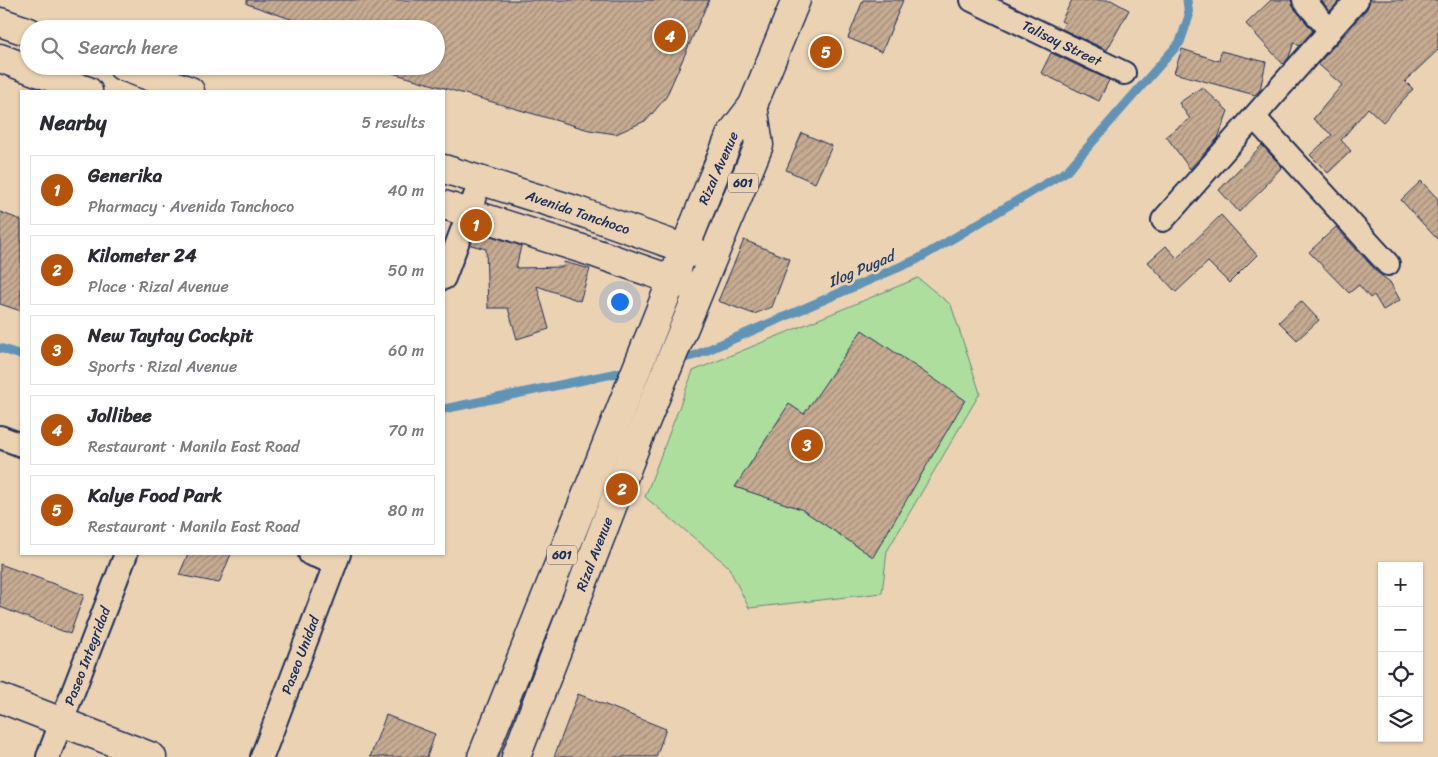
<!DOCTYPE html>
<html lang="en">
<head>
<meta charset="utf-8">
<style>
  :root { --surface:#fff; --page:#f2f2f3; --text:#2b2b33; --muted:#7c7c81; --line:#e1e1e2; --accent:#b45309 }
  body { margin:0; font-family:Sriracha,sans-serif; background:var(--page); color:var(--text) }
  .controls { position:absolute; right:15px; bottom:15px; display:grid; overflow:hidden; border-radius:0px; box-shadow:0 1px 4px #0004 }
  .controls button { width:45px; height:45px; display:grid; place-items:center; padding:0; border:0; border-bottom:1px solid var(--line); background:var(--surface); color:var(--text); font:25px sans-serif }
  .you { position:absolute; left:619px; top:301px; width:18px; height:18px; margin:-12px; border:4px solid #fff; border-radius:50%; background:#1a73e8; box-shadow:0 0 0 8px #1a73e833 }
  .badge { display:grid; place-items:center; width:32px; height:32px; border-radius:50%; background:var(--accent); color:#fff; font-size:16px; font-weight:700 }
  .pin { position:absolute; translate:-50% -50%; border:2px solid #fff; box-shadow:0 1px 5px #0006 }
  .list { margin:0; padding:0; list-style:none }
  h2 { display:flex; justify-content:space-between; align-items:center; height:65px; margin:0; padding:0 20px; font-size:21px }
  h2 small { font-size:16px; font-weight:400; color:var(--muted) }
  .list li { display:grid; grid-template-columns:32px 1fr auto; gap:15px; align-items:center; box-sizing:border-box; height:70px; margin:0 10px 10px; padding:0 10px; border:1px solid var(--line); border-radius:0px }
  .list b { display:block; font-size:19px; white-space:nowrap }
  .list p { margin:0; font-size:16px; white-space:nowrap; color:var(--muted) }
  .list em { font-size:16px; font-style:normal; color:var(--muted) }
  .icon { flex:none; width:28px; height:28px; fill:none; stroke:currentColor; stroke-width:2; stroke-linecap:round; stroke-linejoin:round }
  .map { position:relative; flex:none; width:1438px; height:757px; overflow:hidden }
  .search { position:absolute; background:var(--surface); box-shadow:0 1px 4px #0004; left:20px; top:20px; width:425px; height:55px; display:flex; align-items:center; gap:12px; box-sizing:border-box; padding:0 18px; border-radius:28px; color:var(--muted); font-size:19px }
  .panel { position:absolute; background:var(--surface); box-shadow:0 1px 4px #0004; left:20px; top:90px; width:425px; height:465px; border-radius:0px }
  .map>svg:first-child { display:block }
  .garden { fill:#adde9e; stroke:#64867e }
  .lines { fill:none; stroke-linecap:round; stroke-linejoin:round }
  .stream { stroke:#6194b7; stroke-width:9 }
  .building { fill:url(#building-hatch); stroke:#1b2f5e }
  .minor-casing { stroke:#1b2f5e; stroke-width:26 }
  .tertiary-casing { stroke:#1b2f5e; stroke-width:31 }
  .primary-casing { stroke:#1b2f5e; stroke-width:31 }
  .minor { stroke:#ebd2b3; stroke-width:22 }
  .tertiary { stroke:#ebd2b3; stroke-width:28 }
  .primary { stroke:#ebd2b3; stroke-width:28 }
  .labels { text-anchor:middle; stroke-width:5; stroke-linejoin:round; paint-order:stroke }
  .shield { fill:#ebd2b3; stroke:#596078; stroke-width:1 }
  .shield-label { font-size:12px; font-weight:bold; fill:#1b2f5e }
  .street-label { font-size:14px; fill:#1b2f5e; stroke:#ebd2b3 }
  .water-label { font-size:15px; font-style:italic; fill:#27406d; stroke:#ebd2b3 }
</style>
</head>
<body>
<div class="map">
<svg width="1438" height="757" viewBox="0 0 1438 757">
  <defs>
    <pattern id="building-hatch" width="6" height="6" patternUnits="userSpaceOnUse" patternTransform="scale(1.25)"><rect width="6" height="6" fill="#c7ab92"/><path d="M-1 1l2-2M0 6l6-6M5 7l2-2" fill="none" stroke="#a18c7a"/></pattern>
  </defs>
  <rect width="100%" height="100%" fill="#ebd2b3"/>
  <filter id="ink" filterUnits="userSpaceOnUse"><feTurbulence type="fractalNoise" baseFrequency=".02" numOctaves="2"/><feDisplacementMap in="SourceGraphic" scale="10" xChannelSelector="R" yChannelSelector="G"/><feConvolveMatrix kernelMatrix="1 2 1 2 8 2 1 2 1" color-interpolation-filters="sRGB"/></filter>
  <g filter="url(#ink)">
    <!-- garden -->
    <polygon class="garden" points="918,278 951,305 980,393 887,551 882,593 749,608 728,566 645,497 693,371"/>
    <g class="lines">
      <!-- stream -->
      <g class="stream">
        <polyline points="0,348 21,355"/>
        <polyline points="676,360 696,355 918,259 1067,171 1180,42 1189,16 1187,0"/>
        <polyline points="444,409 632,370"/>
      </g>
    </g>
    <!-- building -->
    <g class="building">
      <polygon points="247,0 709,0 666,97 647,120 616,134 589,130 389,72 390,66 436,66 436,29 320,29 247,4"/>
      <polygon points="863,0 903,0 882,52 848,38"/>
      <polygon points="1072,0 1111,0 1129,10 1107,50 1062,29 1065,23 1061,21"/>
      <polygon points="1271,0 1291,0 1294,8 1313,31 1299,46 1294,42 1289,57 1283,64 1246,24"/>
      <polygon points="1321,0 1340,0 1330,11"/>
      <polygon points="1370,0 1438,0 1438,50 1405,81 1413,89 1383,122 1368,108 1341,140 1351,151 1328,173 1310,155 1332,135 1313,119 1342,85 1318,64 1367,9"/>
      <polygon points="1182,49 1219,61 1221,51 1266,62 1260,90 1255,95 1174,73"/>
      <polygon points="1051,53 1109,80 1099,101 1041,73"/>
      <polygon points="1202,87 1228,111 1218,138 1190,169 1166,136 1190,119 1179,103"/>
      <polygon points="802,133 832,146 815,183 786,170"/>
      <polygon points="1262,145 1282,167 1265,185 1266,186 1239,212 1219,190"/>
      <polygon points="1421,181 1438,199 1438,240 1401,200"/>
      <polygon points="0,212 21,220 21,311 0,304"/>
      <polygon points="1221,215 1257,255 1229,283 1208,262 1176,292 1148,262 1166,246 1177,258"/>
      <polygon points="1336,227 1378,273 1390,282 1400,300 1383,310 1374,295 1370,298 1359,285 1349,293 1309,252"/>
      <polygon points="476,231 521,246 516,268 563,267 564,262 590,269 580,301 537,286 549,329 517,339 508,308 488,308 486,249 471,245"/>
      <polygon points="744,240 790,259 772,307 754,314 718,301"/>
      <polygon points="1301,301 1319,320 1297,340 1279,322"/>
      <polygon points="862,330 965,400 873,557 801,509 735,487 789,404 804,414"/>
      <polygon points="188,554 231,554 219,583 179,575"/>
      <polygon points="0,564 84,595 70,634 0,607"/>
      <polygon points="578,694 666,729 656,757 554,757"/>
      <polygon points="386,715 435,734 427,757 370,757"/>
    </g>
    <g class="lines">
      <defs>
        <g id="minor">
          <polyline points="972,0 1124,73"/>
          <polyline points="1304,0 1330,31"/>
          <polyline points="1254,117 1388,264"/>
          <polyline points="1163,220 1357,0"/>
          <polyline points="444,278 481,180"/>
          <polyline points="0,437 21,445"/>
          <polyline points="310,554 335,563"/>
          <polyline points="48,757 126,554"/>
          <polyline points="262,757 339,554"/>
        </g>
        <g id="tertiary">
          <polyline points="0,22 29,32"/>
          <polyline points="0,58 88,91"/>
          <polyline points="122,66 190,91"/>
          <polyline points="444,169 575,210 711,258"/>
          <polyline points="444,205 598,254 699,289"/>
          <polyline points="0,698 152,757"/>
        </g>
        <g id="primary">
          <polyline points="482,757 710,185 731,134 753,105 796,0"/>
          <polyline points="516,757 635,447 759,145 753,105"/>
        </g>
      </defs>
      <!-- minor casing -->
      <use href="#minor" class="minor-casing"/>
      <!-- tertiary casing -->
      <use href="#tertiary" class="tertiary-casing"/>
      <!-- primary casing -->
      <use href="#primary" class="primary-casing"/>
      <!-- minor -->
      <use href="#minor" class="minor"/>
      <!-- tertiary -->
      <use href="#tertiary" class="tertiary"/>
      <!-- primary -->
      <use href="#primary" class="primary"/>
    </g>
  </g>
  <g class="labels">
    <!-- shield labels -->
    <g class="shield">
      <rect x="728" y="173.5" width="30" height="19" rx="4"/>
      <rect x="547" y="545.5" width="30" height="19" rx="4"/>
    </g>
    <g class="shield-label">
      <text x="743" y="187">601</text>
      <text x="562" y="559">601</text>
    </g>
    <!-- street labels -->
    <g class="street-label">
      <text transform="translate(1062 43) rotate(26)" y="5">Talisay Street</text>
      <text transform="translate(718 168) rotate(-66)" y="5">Rizal Avenue</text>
      <text transform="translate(578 212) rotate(19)" y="5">Avenida Tanchoco</text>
      <text transform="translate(594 554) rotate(-69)" y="5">Rizal Avenue</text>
      <text transform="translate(300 655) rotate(-69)" y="5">Paseo Unidad</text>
      <text transform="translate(87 656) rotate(-69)" y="5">Paseo Integridad</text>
    </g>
    <!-- water labels -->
    <g class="water-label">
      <text transform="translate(861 269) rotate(-23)" y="5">Ilog Pugad</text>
    </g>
  </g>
</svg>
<div class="controls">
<button>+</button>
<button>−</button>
<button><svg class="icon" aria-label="locate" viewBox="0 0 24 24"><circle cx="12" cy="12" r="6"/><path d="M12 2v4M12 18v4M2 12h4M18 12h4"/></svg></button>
<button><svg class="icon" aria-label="layers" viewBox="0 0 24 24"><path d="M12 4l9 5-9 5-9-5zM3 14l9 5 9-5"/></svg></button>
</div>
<div class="you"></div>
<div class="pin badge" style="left:476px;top:225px">1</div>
<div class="pin badge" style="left:622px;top:489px">2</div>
<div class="pin badge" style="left:807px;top:445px">3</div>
<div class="pin badge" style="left:670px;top:36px">4</div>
<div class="pin badge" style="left:826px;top:52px">5</div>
<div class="search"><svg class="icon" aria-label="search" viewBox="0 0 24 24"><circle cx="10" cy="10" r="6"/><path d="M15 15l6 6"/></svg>Search here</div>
<section class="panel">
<h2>Nearby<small>5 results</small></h2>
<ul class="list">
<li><span class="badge">1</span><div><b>Generika</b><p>Pharmacy · Avenida Tanchoco</p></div><em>40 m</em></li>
<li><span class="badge">2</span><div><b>Kilometer 24</b><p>Place · Rizal Avenue</p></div><em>50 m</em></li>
<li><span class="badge">3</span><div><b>New Taytay Cockpit</b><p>Sports · Rizal Avenue</p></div><em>60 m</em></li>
<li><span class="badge">4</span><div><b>Jollibee</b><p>Restaurant · Manila East Road</p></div><em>70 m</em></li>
<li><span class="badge">5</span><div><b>Kalye Food Park</b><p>Restaurant · Manila East Road</p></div><em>80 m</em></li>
</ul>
</section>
</div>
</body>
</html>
